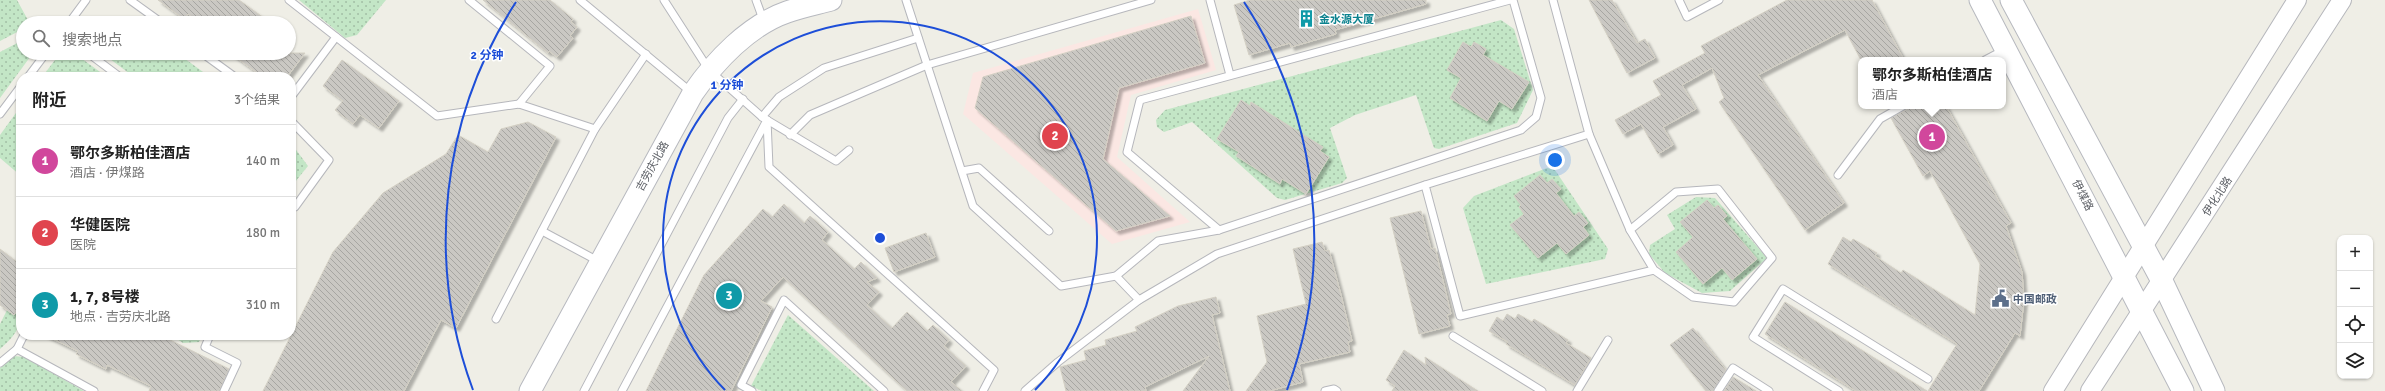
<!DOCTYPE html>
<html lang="zh">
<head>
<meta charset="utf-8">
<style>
  :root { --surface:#fff; --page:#f6f6f6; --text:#222; --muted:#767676; --line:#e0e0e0; --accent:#111827 }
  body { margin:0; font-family:Signika,"Noto Sans SC",sans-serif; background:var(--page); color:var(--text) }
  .controls { position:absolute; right:12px; bottom:12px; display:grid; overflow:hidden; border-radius:8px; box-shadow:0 1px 3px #0004 }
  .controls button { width:36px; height:36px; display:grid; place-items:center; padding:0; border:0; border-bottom:1px solid var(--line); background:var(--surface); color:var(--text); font:20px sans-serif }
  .you { position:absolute; left:1555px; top:160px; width:14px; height:14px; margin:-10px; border:3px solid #fff; border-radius:50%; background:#1a73e8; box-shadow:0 0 0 6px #1a73e833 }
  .badge { display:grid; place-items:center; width:26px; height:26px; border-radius:50%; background:var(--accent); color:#fff; font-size:13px; font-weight:700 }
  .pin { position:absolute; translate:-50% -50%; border:2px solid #fff; box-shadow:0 1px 4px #0006 }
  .popup { position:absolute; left:1858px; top:57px; width:148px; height:52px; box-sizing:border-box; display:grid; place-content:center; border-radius:8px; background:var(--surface); filter:drop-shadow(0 1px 3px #0005); font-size:13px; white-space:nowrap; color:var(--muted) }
  .popup b { font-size:15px; color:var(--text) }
  .popup::after { content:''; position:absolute; left:50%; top:100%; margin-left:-8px; border:8px solid transparent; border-top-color:var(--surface) }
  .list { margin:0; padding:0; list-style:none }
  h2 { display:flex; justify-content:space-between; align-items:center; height:52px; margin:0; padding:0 16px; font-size:17px }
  h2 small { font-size:13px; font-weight:400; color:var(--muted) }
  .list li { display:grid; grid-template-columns:26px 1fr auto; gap:12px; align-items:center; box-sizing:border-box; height:72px; padding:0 16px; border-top:1px solid var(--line) }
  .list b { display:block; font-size:15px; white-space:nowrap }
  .list p { margin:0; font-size:13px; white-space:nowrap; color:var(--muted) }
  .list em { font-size:13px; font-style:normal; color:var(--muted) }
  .icon { flex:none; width:22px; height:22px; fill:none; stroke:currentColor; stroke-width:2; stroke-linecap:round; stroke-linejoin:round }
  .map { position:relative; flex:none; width:2385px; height:391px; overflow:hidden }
  .search { position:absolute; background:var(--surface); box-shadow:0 1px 3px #0004; left:16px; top:16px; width:280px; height:44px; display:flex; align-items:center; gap:10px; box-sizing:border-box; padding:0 14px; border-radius:22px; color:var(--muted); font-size:15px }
  .panel { position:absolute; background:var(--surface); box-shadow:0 1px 3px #0004; left:16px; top:72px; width:280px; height:268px; border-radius:16px }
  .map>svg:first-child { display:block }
  .medical { fill:#fbe7e3 }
  .green { fill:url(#green-dots) }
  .building { fill:url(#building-back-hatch); stroke:#d4d0c4; filter:url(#shadow) }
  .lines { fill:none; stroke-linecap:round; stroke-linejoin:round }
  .service-casing { stroke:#b6b7bc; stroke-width:9 }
  .tertiary-casing { stroke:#b6b7bc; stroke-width:20 }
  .secondary-casing { stroke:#b7b9bf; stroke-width:23 }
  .service { stroke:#fff; stroke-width:7 }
  .tertiary { stroke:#fff; stroke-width:18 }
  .secondary { stroke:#fff; stroke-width:21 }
  .ring { fill:none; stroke:#1d4ed8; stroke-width:2 }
  .labels { text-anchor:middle; stroke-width:3; stroke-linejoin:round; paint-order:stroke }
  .culture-label { font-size:11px; font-weight:bold; fill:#0d838f; stroke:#fff; text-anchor:start }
  .street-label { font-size:11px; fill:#5d6066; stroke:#fff }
  .service-label { font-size:11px; font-weight:bold; fill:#4e5e75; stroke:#fff; text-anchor:start }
  .centre { fill:#1d4ed8; stroke:#fff; stroke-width:2 }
  .ring-label { font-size:12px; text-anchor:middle; font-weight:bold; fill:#1d4ed8; stroke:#fff; stroke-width:3; stroke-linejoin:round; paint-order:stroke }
</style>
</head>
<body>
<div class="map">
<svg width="2385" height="391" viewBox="0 0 2385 391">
  <defs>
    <pattern id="green-dots" width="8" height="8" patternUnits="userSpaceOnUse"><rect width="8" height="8" fill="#c3e6c6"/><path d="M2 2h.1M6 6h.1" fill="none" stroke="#a2bea5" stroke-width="1.8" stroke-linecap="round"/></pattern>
    <pattern id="building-back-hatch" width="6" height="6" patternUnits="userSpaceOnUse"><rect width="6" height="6" fill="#cac8c3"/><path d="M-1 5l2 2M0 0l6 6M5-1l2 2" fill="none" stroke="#a7a6a2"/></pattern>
    <filter id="shadow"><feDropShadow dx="3.5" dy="3.5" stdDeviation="1" flood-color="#0004"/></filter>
  </defs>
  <rect width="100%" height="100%" fill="#efeee6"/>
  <!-- medical -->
  <polygon class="medical" points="1198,9 1216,70 1131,95 1117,157 1190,222 1112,244 963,114 973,73"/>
  <!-- green -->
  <g class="green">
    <polygon points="0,0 17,0 29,22 23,23 23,29 0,41"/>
    <polygon points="299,0 386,0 357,35 345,38"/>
    <polygon points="116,16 136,23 111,23"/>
    <polygon points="1501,20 1514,29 1533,90 1517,123 1439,149 1434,148 1416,95 1355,115 1330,128 1347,178 1342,183 1285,200 1277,198 1192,122 1164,132 1157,127 1156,120 1165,110"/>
    <polygon points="23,40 23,53 33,53 0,98 0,52"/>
    <polygon points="65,53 74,53 107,77 42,77 58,56"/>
    <polygon points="102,53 177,53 210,77 134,77"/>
    <polygon points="21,106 21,176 0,158 0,135"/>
    <polygon points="291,143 308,166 291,187"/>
    <polygon points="1547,168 1555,170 1608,249 1605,259 1486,284 1463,208 1474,196"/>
    <polygon points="1696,197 1715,198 1767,258 1730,291 1702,293 1665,273 1649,254 1650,245 1675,229 1667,215"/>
    <path d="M21 306C21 328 16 335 0 349V324L7 310 14 315Z"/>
    <polygon points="788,315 874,391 762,391 751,386"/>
    <polygon points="171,335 202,335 199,342 183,343"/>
    <polygon points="14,356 24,357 84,391 0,391 0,368"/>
  </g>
  <!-- building -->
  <g class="building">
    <polygon points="158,0 239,0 271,23 201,23 188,14 184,19"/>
    <polygon points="483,0 550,0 573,19 571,22 577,27 570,36 573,38 557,57 549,51 548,53"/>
    <polygon points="1250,0 1426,0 1426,4 1335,30 1336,34 1291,47 1290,43 1249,55 1234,5"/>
    <polygon points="1589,0 1612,0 1637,43 1645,39 1655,58 1627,73"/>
    <polygon points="1787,0 1872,0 1904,60 1861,60 1845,30 1758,75 1844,203 1805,230 1719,102 1724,98 1712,68 1682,85 1696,109 1663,127 1673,145 1658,154 1641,124 1623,134 1615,120 1661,95 1653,81 1705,53 1701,46"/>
    <polygon points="1191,16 1205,63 1119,88 1103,159 1170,216 1116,231 975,108 983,77"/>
    <polygon points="1463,42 1471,47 1474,42 1486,49 1483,55 1529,82 1512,109 1499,101 1487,121 1450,98 1461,78 1447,70"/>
    <polygon points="230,53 305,53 287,77 263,77"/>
    <polygon points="342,60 399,101 379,128 360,115 353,124 335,110 343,101 323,86"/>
    <polygon points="1241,100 1250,106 1251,102 1323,147 1320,151 1329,157 1306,194 1282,179 1280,184 1236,156 1239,152 1217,139"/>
    <polygon points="1908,106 1946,106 2011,223 2006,226 2022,272 2024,300 2020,336 2015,333 1979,391 1928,391 1957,344 1828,264 1843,237 1851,242 1853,239 1877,253 1875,256 1901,273 1903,270 1975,315 1980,264 1930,171 1923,176 1891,118 1906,110"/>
    <polygon points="528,122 556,137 456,328 441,320 404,391 263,391 333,252 383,193 446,154 458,135 488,152 501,129"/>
    <polygon points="1540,175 1547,183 1552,179 1561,189 1556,193 1574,216 1579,212 1588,223 1583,227 1589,235 1566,254 1557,243 1538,258 1510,225 1524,214 1519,207 1521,205 1514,196"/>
    <polygon points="1707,200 1714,208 1718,205 1727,216 1723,219 1757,259 1732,280 1722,268 1703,284 1676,252 1693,237 1680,222"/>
    <polygon points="784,204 804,223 810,216 828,232 822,240 854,269 861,262 877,278 867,282 879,292 867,305 892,328 907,312 927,331 933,325 949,340 944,346 966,366 951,382 962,391 907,391 783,277 761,301 772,307 731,391 646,391 704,275 763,209 772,217"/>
    <polygon points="1421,211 1431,249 1435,248 1451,314 1447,315 1450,326 1419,334 1390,218"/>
    <polygon points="926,233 935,257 894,272 885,248"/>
    <polygon points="1322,242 1325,251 1329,250 1341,295 1352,341 1348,342 1350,352 1299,364 1303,382 1269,391 1246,391 1267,362 1257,316 1306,304 1293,249"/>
    <polygon points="0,249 21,265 21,306 14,315 0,305"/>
    <polygon points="1216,297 1220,313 1212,315 1230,391 1183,391 1209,356 1145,387 1146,391 1066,391 1060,367 1086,360 1084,351 1106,345 1105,340 1137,331 1135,327 1178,306"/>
    <polygon points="1785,302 1927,391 1856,391 1765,334"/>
    <polygon points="1507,314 1515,319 1518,314 1532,322 1534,319 1568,340 1566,343 1591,358 1575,385 1506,344 1508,342 1489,331 1497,317 1503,321"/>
    <polygon points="1693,328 1726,370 1713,391 1706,391 1670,345"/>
    <polygon points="45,335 160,335 229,369 219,391 149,391 151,386 107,365 106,369 76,354 78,351"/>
    <polygon points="1404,350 1426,365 1425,357 1478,391 1392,391 1395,386 1386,380"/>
    <polygon points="1733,377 1756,391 1724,391"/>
  </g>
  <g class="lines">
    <defs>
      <g id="service">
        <polyline points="130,0 162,23"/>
        <polyline points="289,0 437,116 519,104 595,129"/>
        <polyline points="469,0 550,66 519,104"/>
        <polyline points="580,0 691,92"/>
        <polyline points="664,0 709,70 762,117 836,161 849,150"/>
        <polyline points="756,0 764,22"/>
        <polyline points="906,0 973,206 1061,286 1116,276 1158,241 1219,230 1521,130 1536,117 1541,98 1513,0"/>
        <polyline points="1210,0 1230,75"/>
        <polyline points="1553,0 1589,134 1425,185 1460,316 1654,270 1693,297 1734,302 1772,258 1718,189 1676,192 1630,230 1654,270"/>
        <polyline points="1679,0 1687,17 1719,0"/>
        <polyline points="69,23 86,0"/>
        <polyline points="88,53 120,77"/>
        <polyline points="202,53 235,77"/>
        <polyline points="1985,60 2004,50"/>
        <polyline points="28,77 46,53"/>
        <polyline points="291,97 336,37"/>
        <polyline points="0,114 21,86"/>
        <polyline points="762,117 779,97 824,68 918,38"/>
        <polyline points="767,120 769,167 994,370 983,391"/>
        <polyline points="291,121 329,160 295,207 291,204"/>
        <polyline points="1589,134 1630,230"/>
        <polyline points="790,135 810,115 927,65 1151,0"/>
        <polyline points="962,171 979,168 1049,231"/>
        <polyline points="1838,175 1880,119 1903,106"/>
        <polyline points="1219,230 1127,152 1140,100 1510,0"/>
        <polyline points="542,231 598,261"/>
        <polyline points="1116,276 1139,300 1217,254 1425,185"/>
        <polyline points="496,319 595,129 646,54"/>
        <polyline points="210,335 205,347 237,363 224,391"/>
        <polyline points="1453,336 1542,391"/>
        <polyline points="17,349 94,391"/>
        <polyline points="0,363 17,349 24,335"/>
        <polyline points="584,391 728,118 743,99"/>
        <polyline points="622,391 767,120"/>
        <polyline points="752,391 741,385 784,300 884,391"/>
        <polyline points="1025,391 1058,362 1139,300"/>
        <polyline points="1325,391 1334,389 1337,391"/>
        <polyline points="1577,391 1608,340"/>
        <polyline points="1718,391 1733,368 1769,391"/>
        <polyline points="1839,391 1753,337 1783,289 1928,379"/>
      </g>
      <g id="tertiary">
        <polyline points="2053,391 2297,0"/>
        <polyline points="2090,391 2342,0"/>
      </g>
      <g id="secondary">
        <polyline points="1980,0 2183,391"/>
        <polyline points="2011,0 2162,281 2214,391"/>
        <path d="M530 391 693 93C715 61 749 25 787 12 801 7 816 4 831 0"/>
      </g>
    </defs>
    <!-- service casing -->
    <use href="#service" class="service-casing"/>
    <!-- tertiary casing -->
    <use href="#tertiary" class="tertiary-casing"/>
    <!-- secondary casing -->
    <use href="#secondary" class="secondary-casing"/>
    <!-- service -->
    <use href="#service" class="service"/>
    <!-- tertiary -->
    <use href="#tertiary" class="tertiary"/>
    <!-- secondary -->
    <use href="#secondary" class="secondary"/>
  </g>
  <!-- distance rings -->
  <g class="ring">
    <path d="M725 390A217 217 0 1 1 1035 390"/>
    <path d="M473 390A434 434 0 0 1 516 2M1244 2A434 434 0 0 1 1287 390"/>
  </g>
  <!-- icons -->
  <defs>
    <symbol id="building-bare" viewBox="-9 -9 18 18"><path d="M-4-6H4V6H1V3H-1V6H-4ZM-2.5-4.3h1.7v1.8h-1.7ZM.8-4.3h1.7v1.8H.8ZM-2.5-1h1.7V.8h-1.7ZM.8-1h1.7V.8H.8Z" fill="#0f9aa8" stroke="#fff" stroke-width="2.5" paint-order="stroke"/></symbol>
    <symbol id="civic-bare" viewBox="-9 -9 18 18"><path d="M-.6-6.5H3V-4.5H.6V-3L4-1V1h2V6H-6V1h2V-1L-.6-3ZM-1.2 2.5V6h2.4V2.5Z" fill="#5c6f8a" stroke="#fff" stroke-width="2.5" paint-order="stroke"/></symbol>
  </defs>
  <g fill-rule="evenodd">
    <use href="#building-bare" x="1294" y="6" width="25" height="25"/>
    <use href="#civic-bare" x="1988" y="286" width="25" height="25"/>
  </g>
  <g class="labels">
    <!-- culture labels -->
    <g class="culture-label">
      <text x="1319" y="23">金水源大厦</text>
    </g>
    <!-- street labels -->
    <g class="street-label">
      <text transform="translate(652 166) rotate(-61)" y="4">吉劳庆北路</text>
      <text transform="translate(2083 195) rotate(63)" y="4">伊煤路</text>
      <text transform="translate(2217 196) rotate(-57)" y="4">伊化北路</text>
    </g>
    <!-- service labels -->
    <g class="service-label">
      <text x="2013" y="303">中国邮政</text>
    </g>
  </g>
  <circle cx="880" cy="238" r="6" class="centre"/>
  <g class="ring-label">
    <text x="487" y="59">2 分钟</text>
    <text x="727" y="89">1 分钟</text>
  </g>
</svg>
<div class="controls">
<button>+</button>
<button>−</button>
<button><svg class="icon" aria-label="locate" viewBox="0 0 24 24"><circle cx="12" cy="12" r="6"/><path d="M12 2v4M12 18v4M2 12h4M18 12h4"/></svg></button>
<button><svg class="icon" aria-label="layers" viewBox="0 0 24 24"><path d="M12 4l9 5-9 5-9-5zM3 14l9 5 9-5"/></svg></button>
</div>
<div class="you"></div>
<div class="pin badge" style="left:1932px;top:137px;background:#d1479c">1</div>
<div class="popup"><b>鄂尔多斯柏佳酒店</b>酒店</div>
<div class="pin badge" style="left:1055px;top:136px;background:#e0444e">2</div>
<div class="pin badge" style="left:729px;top:296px;background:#0f9aa8">3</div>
<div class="search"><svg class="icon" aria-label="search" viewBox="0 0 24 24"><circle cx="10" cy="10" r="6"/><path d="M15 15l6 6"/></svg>搜索地点</div>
<section class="panel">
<h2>附近<small>3个结果</small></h2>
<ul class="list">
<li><span class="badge" style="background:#d1479c">1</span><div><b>鄂尔多斯柏佳酒店</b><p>酒店 · 伊煤路</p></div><em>140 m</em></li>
<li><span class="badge" style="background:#e0444e">2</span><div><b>华健医院</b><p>医院</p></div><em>180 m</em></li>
<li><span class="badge" style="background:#0f9aa8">3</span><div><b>1, 7, 8号楼</b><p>地点 · 吉劳庆北路</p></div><em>310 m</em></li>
</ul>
</section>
</div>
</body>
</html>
